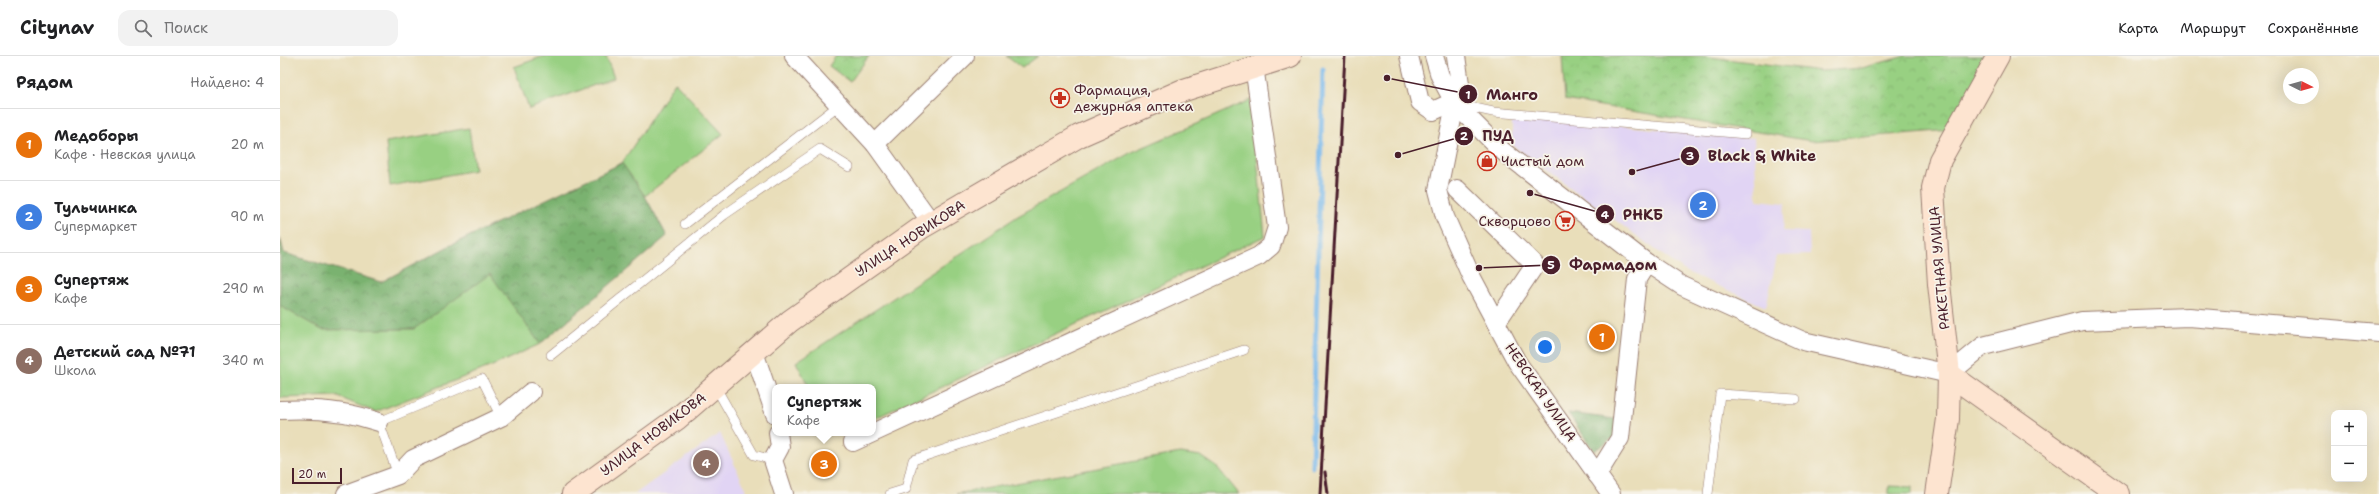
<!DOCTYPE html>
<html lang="ru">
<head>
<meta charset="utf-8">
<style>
  :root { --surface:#fff; --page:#f2f2f2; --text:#202124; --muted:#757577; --line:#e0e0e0; --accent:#db2777 }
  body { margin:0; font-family:"Shantell Sans",sans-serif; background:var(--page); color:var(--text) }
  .controls { position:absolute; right:12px; bottom:12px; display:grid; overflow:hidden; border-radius:8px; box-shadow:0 4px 16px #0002 }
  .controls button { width:36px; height:36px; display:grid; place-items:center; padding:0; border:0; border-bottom:1px solid var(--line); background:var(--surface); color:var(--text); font:20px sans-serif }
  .compass { position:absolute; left:2003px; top:12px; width:36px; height:36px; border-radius:50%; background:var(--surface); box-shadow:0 4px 16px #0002; rotate:95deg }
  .scale { position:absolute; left:12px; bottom:10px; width:50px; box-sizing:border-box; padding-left:4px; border:2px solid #4a1f2b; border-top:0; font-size:11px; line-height:14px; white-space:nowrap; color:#4a1f2b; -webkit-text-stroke:3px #f7f3e8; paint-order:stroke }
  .you { position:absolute; left:1265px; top:291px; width:14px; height:14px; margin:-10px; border:3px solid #fff; border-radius:50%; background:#1a73e8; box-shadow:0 0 0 6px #1a73e833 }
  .badge { display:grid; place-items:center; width:26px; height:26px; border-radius:50%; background:var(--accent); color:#fff; font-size:13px; font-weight:700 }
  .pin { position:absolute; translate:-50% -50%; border:2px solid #fff; box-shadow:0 1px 4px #0006 }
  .popup { position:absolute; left:492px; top:328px; width:104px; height:52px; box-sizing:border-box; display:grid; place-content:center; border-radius:8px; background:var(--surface); filter:drop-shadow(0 1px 3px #0005); font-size:13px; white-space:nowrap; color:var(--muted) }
  .popup b { font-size:15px; color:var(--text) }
  .popup::after { content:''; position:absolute; left:50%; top:100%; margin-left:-8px; border:8px solid transparent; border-top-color:var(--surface) }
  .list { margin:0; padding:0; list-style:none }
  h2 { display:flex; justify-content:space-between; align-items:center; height:52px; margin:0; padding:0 16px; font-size:17px }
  h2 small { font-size:13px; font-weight:400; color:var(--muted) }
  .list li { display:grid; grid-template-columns:26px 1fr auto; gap:12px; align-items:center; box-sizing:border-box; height:72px; padding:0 16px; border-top:1px solid var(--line) }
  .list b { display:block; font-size:15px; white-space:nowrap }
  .list p { margin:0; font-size:13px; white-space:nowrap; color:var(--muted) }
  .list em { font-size:13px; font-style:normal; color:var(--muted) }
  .icon { flex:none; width:22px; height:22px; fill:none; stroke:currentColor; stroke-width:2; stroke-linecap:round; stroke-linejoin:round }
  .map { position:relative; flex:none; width:2099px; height:438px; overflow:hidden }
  header { display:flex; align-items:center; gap:24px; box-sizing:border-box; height:56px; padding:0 20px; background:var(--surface); border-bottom:1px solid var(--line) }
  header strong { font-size:19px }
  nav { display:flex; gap:22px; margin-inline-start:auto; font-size:14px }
  .search { width:280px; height:36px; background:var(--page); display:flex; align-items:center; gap:10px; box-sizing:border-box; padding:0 14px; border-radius:12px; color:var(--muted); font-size:15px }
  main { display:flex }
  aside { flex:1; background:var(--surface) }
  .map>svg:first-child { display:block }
  .built { fill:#e1d4f4 }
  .forest { fill:url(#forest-crowns); stroke:#62684e }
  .park { fill:url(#park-crowns); stroke:#717856 }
  .garden { fill:#98d082; stroke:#717856 }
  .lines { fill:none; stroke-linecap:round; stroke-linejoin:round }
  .stream { stroke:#77b8ec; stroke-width:5 }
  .lane-casing { stroke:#9a7e72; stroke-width:10 }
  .street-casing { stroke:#9a7e72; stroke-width:20 }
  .secondary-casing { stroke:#9a7e72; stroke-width:24 }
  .lane { stroke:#fff; stroke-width:9 }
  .street { stroke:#fff; stroke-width:18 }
  .secondary { stroke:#fde4d0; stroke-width:22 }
  .rail { stroke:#4a1f2b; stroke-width:3 }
  .labels { text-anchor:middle; stroke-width:3.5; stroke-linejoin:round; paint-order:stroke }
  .poi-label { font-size:14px; fill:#4a1f2b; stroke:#f7f3e8; text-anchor:start }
  .street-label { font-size:14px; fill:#4a1f2b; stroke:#f7f3e8 }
  .leader { fill:none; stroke:#4a1f2b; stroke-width:1.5 }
  .callout-dot { fill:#4a1f2b; stroke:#f7f3e8; stroke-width:1.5 }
  .mark-label { font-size:12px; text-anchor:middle; font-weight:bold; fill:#fff }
  .callout-label { font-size:15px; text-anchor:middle; font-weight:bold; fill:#4a1f2b; stroke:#f7f3e8; stroke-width:3.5; stroke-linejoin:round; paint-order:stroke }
</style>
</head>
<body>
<header>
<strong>Citynav</strong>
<div class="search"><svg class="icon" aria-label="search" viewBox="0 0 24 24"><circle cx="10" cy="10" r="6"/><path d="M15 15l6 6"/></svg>Поиск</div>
<nav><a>Карта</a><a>Маршрут</a><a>Сохранённые</a></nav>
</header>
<main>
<aside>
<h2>Рядом<small>Найдено: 4</small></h2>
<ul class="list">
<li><span class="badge" style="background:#e8710a">1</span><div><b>Медоборы</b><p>Кафе · Невская улица</p></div><em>20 m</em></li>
<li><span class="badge" style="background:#3f7fe0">2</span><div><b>Тульчинка</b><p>Супермаркет</p></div><em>90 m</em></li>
<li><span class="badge" style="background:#e8710a">3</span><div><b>Супертяж</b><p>Кафе</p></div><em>290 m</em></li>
<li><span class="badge" style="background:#8d6e63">4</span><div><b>Детский сад №71</b><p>Школа</p></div><em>340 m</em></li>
</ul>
</aside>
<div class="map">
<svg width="2099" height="438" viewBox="0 0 2099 438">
  <defs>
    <pattern id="forest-crowns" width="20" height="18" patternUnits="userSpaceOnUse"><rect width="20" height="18" fill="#7ab270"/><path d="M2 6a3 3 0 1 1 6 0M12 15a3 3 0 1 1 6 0" fill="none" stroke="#66905c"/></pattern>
    <pattern id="park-crowns" width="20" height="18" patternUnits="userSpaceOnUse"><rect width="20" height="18" fill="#98d082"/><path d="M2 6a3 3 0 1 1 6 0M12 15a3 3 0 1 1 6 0" fill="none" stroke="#84b270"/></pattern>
  </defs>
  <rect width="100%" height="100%" fill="#f7f3e8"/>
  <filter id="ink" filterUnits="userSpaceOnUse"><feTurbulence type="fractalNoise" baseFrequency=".025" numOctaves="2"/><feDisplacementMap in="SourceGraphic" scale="8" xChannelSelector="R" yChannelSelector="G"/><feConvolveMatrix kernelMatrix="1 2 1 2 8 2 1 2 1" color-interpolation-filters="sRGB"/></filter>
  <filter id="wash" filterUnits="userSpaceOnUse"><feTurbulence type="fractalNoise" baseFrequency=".012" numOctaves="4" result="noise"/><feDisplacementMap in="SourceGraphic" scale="16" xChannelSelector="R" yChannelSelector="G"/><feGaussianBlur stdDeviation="0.9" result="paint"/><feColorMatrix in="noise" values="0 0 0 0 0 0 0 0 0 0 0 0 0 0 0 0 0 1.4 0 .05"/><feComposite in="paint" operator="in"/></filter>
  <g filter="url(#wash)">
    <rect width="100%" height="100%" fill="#e9deba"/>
    <!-- built -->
    <g class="built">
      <polygon points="1232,60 1474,82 1477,144 1505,147 1503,175 1529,176 1530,199 1497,200 1486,251 1405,215 1232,89"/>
      <polygon points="440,377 468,438 355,438"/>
    </g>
    <!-- forest -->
    <g class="forest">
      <polygon points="342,107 365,140 387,180 260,288 210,219 134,273 42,274 0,250 0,181 4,197 101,226 169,190"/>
      <polygon points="1288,357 1335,363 1337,379 1314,395"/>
    </g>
    <!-- park -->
    <g class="park">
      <polygon points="556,0 589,0 570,26 549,10"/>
      <polygon points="1282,0 1422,0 1541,15 1582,12 1625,0 1708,0 1672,74 1532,85 1285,44"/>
    </g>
    <!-- garden -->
    <g class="garden">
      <polygon points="264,0 326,0 334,22 249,53 234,11"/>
      <polygon points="726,0 758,0 742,12"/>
      <polygon points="395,26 443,78 365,140 342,107"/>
      <polygon points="971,44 985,180 593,363 593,331 529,331 516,306 738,160 850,97"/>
      <polygon points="189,72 195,114 110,130 106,86"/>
      <polygon points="210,218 260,288 217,308 95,356 56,340 0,342 0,250 42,274 134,273"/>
      <polygon points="900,397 921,400 937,411 959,438 676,438"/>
      <polygon points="1609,430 1632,431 1632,438 1609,438"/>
    </g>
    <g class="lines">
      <!-- stream -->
      <polyline class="stream" points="1032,411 1043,13"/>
    </g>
  </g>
  <g filter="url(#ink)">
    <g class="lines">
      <defs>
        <g id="lane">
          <polyline points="1181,49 1213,56 1466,78"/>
          <polyline points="405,168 559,49"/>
          <polyline points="271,299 444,159 540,93 569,111"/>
          <polyline points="435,330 474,399 493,404"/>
          <polyline points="118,419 99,366 202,323 221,361"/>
          <polyline points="610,438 626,433 633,404 964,294"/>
          <polyline points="1428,438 1440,338 1516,343"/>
        </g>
        <g id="street">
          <polyline points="514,0 595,88 651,166"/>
          <polyline points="1129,0 1140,46 1153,55 1182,42 1176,0"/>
          <polyline points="1154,0 1160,20 1175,48 1220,93 1367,207 1402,230 1523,285 1669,318 1703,290 1802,265 1909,261 2099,277"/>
          <polyline points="1175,48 1158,134 1165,161 1191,220 1237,306 1331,438"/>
          <polyline points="595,88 685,0"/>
          <polyline points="1177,133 1255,209 1216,267"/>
          <polyline points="474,296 495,358"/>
          <path d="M0 354C34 352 67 355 99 366"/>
          <polyline points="498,377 500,391 493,404 504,438"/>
          <polyline points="573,386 979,200 991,190 997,171 974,10"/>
          <polyline points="1317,419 1340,382 1357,223 1367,207"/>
          <polyline points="66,438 118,419 133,403 221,361 251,336"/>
        </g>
        <g id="secondary">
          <polyline points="1669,318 1838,438"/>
          <polyline points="293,438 398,362 510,265 641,172 799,80 901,35 1010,0"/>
          <polyline points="1657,438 1668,363 1669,318 1659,228 1653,132 1660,104 1718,0"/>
        </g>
      </defs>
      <!-- lane casing -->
      <use href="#lane" class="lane-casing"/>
      <!-- street casing -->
      <use href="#street" class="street-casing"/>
      <!-- secondary casing -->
      <use href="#secondary" class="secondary-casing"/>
      <!-- lane -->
      <use href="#lane" class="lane"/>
      <!-- street -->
      <use href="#street" class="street"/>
      <!-- secondary -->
      <use href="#secondary" class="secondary"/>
      <!-- rail -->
      <g class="rail">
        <polyline points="1045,416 1048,438"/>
        <polyline points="1040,438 1065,0"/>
      </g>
    </g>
  </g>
  <!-- icons -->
  <defs>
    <symbol id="pharmacy-ring" viewBox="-11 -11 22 22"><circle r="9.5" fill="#f7f3e8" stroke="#c8321e" stroke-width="1.5"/><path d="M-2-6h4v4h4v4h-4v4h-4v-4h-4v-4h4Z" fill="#c8321e"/></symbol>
    <symbol id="shop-ring" viewBox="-11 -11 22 22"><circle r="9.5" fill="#f7f3e8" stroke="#c8321e" stroke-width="1.5"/><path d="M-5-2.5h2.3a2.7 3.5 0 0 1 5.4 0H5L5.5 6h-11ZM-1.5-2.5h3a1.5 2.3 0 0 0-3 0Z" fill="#c8321e"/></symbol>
    <symbol id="supermarket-ring" viewBox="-11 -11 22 22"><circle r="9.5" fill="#f7f3e8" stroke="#c8321e" stroke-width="1.5"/><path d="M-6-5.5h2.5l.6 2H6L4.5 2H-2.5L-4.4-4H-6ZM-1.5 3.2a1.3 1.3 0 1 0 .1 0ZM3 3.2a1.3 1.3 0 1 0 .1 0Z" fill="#c8321e"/></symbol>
  </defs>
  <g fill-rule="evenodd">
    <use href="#pharmacy-ring" x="769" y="31" width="22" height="22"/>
    <use href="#shop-ring" x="1196" y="94" width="22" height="22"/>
    <use href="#supermarket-ring" x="1274" y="154" width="22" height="22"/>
  </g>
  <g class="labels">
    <!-- poi labels -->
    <g class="poi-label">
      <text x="794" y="39">Фармация,<tspan x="794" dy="16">дежурная аптека</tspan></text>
      <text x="1221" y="110">Чистый дом</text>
      <text x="1271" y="170" text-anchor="end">Скворцово</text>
    </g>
    <!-- street labels -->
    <g class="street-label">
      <text transform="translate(630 182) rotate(-33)" y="5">УЛИЦА НОВИКОВА</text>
      <text transform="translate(1659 212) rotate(-95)" y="5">РАКЕТНАЯ УЛИЦА</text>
      <text transform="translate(1261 336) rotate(56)" y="5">НЕВСКАЯ УЛИЦА</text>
      <text transform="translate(373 378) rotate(-37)" y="5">УЛИЦА НОВИКОВА</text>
    </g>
  </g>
  <!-- callouts -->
  <path class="leader" d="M1107 22L1188 38M1118 99L1184 80M1352 116L1410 100M1250 137L1325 158M1199 212L1271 209"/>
  <g class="callout-dot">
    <circle cx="1107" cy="22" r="4"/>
    <circle cx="1118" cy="99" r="4"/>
    <circle cx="1352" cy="116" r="4"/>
    <circle cx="1250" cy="137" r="4"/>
    <circle cx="1199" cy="212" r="4"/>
    <circle cx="1188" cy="38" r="10"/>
    <circle cx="1184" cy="80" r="10"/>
    <circle cx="1410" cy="100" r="10"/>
    <circle cx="1325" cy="158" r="10"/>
    <circle cx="1271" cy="209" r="10"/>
  </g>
  <g class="mark-label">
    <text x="1188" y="43">1</text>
    <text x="1184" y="84">2</text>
    <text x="1410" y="104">3</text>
    <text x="1325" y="163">4</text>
    <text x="1271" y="213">5</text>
  </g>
  <g class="callout-label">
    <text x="1232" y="44">Манго</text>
    <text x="1218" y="85">ПУД</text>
    <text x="1482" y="105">Black &amp; White</text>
    <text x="1363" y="164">РНКБ</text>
    <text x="1333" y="214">Фармадом</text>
  </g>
</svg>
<div class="controls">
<button>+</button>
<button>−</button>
</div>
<svg class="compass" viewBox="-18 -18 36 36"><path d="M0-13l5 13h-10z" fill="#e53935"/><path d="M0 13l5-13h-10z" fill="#757577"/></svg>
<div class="scale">20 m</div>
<div class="you"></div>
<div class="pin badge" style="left:1322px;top:281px;background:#e8710a">1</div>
<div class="pin badge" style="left:1423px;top:149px;background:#3f7fe0">2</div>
<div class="pin badge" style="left:544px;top:408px;background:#e8710a">3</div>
<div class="popup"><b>Супертяж</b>Кафе</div>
<div class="pin badge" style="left:426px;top:407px;background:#8d6e63">4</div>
</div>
</main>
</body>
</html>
